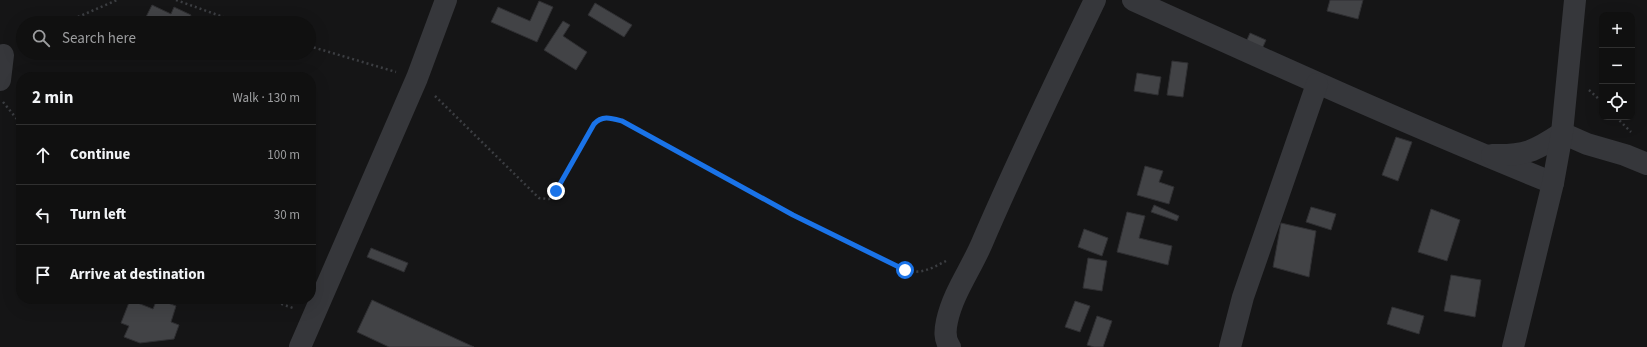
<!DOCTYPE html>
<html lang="en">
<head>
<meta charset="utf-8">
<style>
  :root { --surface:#101010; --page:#1e1e1e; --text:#f1f3f6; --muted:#9c9d9f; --line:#303030 }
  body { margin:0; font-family:"Source Sans 3",sans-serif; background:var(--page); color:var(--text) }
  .controls { position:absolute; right:12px; top:12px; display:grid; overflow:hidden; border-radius:8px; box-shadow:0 4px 16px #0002 }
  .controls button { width:36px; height:36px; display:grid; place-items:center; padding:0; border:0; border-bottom:1px solid var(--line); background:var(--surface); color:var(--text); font:20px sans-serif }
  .stop { position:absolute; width:12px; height:12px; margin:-9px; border:3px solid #1a73e8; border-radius:50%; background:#fff }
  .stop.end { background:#1a73e8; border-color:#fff; box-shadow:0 1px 4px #0008 }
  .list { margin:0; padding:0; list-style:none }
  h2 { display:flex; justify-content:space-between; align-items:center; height:52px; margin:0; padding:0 16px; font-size:17px }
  h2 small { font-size:13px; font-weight:400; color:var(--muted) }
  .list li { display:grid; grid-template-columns:26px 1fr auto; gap:12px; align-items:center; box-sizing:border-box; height:60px; padding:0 16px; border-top:1px solid var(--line) }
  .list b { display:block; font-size:15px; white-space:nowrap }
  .list em { font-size:13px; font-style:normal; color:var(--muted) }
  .icon { flex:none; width:22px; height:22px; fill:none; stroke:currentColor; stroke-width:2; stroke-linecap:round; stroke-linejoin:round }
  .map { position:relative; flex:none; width:1647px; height:347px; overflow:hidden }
  .search { position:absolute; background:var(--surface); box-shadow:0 4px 16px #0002; left:16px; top:16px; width:300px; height:44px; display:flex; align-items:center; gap:10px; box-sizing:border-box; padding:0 14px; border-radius:22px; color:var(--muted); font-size:15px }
  .panel { position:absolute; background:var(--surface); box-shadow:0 4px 16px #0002; left:16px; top:72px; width:300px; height:232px; border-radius:16px }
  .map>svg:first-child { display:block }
  .building { fill:#424346; stroke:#2f2f32 }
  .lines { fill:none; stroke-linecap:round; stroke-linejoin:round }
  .path { stroke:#3c3e42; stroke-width:2.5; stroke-dasharray:2 3; stroke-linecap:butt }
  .minor { stroke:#36373b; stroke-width:22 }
  .route { stroke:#1a73e8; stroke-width:5 }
</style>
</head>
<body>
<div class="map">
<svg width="1647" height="347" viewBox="0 0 1647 347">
  <rect width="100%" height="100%" fill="#151516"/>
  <!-- building -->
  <g class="building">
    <polygon points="1330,0 1363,0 1358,19 1327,11"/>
    <polygon points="539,1 553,7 537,42 491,22 498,7 530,21"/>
    <polygon points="595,3 632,25 624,37 588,15"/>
    <polygon points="152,5 171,14 174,7 191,15 187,23 143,23"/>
    <polygon points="563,21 570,25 563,36 587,52 576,70 544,50"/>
    <polygon points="1250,33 1266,40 1262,49 1246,42"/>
    <polygon points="1172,61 1188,63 1183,97 1167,95"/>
    <polygon points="1137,73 1161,77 1158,95 1134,91"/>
    <polygon points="1396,137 1412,142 1398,181 1382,175"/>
    <polygon points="1145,166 1163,171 1159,182 1174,187 1169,204 1137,195"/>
    <polygon points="1154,205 1179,216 1177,221 1151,212"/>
    <polygon points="1311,207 1336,214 1331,230 1306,222"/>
    <polygon points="1431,209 1460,220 1447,261 1418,252"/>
    <polygon points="1127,212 1145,216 1139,238 1172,246 1168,265 1117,252"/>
    <polygon points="1281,223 1316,231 1309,277 1273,267"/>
    <polygon points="1084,229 1108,238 1102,256 1078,247"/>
    <polygon points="371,248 408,263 404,272 367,257"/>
    <polygon points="1088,258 1107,261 1102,291 1083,288"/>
    <polygon points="1451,275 1481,280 1475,317 1444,311"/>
    <polygon points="157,299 176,306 171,322 179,325 174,339 140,343 124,337 129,326 121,323 130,300 153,309"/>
    <polygon points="372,300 474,347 389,347 357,332"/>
    <polygon points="1075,301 1090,306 1080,332 1065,327"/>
    <polygon points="1392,307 1424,316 1419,334 1387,324"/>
    <polygon points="1097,316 1112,321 1103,347 1094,347 1087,345"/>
  </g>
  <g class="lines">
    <!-- path -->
    <g class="path">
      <polyline points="176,0 240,23"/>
      <polyline points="64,23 117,0"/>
      <polyline points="309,46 396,72"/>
      <polyline points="1589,90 1602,102"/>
      <path d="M435 96 539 198 549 199 553 196 594 124C602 115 611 118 622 121L793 215 905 270C921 275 932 268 946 261"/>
      <polyline points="3,102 21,124"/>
      <polyline points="1616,117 1631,132"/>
      <polyline points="267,299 293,308"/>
    </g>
    <!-- minor -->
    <g class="minor">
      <path d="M1133 0C1272 63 1411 126 1553 183"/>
      <polyline points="0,80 3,55"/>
      <path d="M1492 155C1525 156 1535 151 1562 133L1587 144 1625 155 1647 164"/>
      <polyline points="300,347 417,78 446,0"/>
      <path d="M950 347C944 339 945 330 947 321 953 293 971 269 982 243 1017 161 1056 81 1095 0"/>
      <polyline points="1230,347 1243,297 1317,84"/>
      <polyline points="1513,347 1553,183 1562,133 1575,0"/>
    </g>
  </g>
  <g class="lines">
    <!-- route -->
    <path class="route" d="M556 191 594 124C602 115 611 118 622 121L793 215 905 270"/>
  </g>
</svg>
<div class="controls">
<button>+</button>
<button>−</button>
<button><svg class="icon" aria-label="locate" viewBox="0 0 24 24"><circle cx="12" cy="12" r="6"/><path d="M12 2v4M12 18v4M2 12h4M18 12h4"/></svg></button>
</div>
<div class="stop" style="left:905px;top:270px"></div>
<div class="stop end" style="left:556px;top:191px"></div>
<div class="search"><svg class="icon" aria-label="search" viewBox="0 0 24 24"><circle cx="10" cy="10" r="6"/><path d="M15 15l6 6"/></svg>Search here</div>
<section class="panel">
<h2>2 min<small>Walk · 130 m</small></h2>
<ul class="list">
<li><svg class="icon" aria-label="ahead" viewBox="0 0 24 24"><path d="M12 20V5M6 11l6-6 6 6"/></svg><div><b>Continue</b></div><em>100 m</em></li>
<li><svg class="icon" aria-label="left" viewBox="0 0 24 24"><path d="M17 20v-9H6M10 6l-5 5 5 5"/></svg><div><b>Turn left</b></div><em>30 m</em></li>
<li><svg class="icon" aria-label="arrive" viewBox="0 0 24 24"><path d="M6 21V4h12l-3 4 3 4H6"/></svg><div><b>Arrive at destination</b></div></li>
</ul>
</section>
</div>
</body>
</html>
